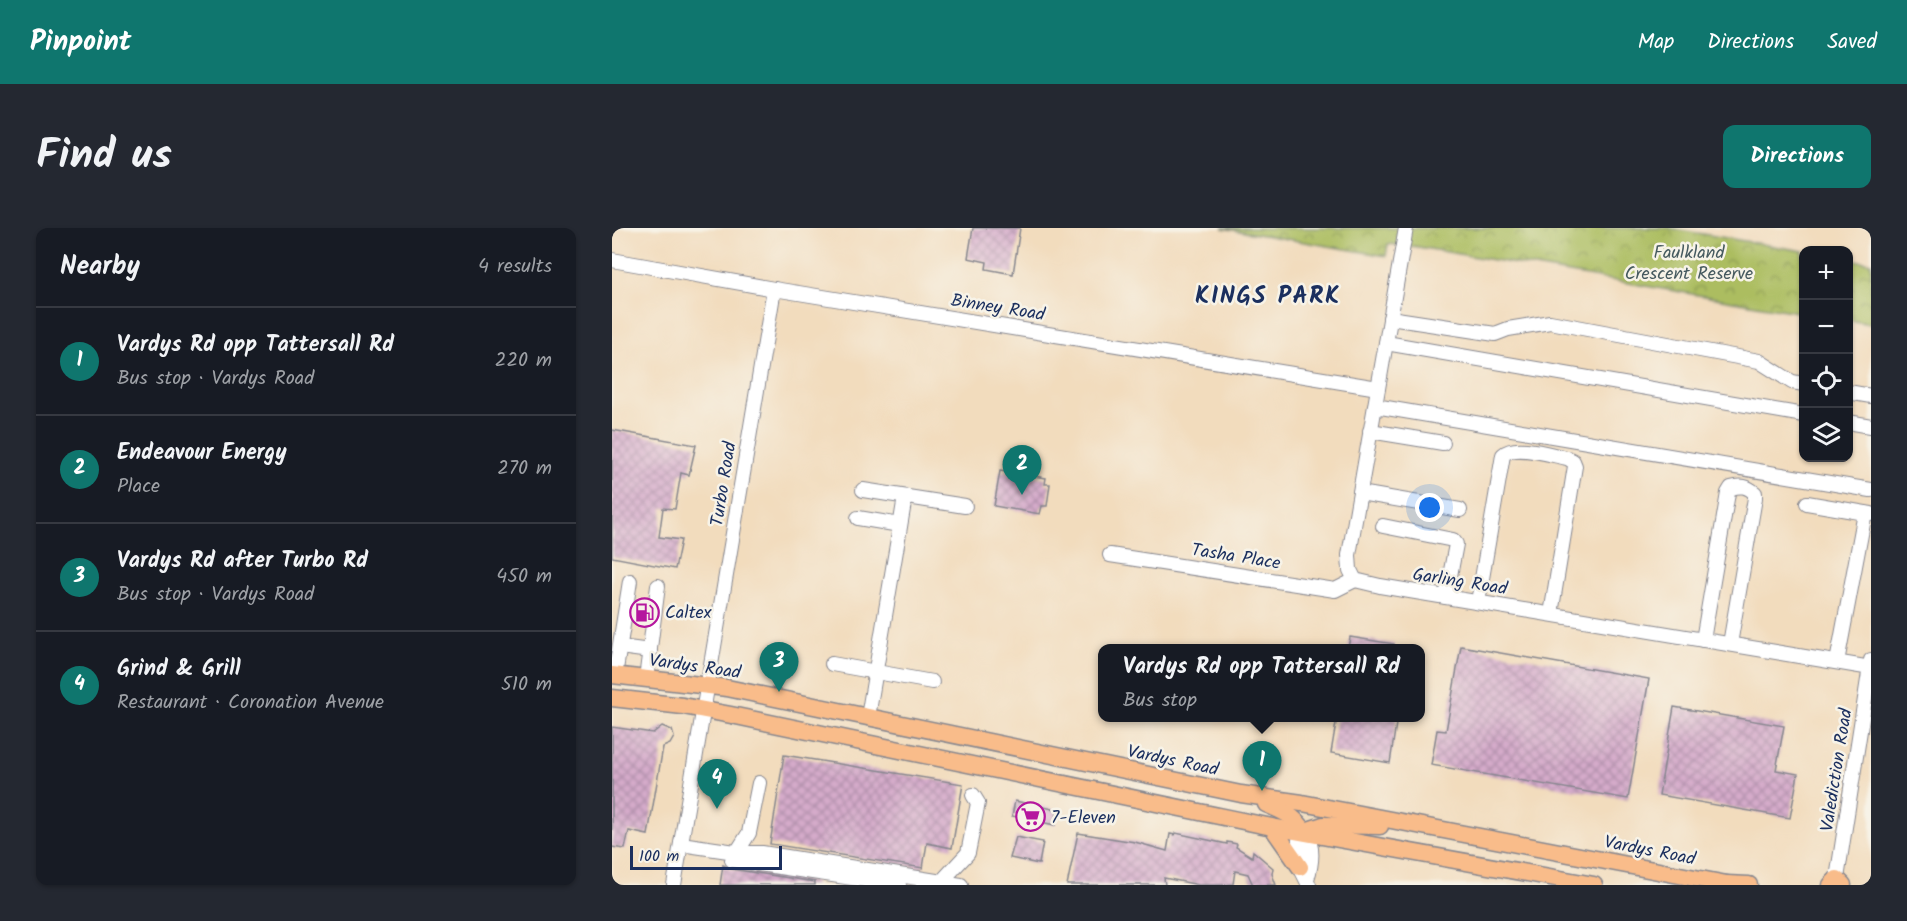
<!DOCTYPE html>
<html lang="en">
<head>
<meta charset="utf-8">
<style>
  :root { --surface:#171b24; --page:#242831; --text:#f1f3f6; --muted:#9ea1a6; --line:#363941; --accent:#0f766e }
  body { margin:0; font-family:Kalam,sans-serif; background:var(--page); color:var(--text) }
  .controls { position:absolute; right:18px; top:18px; display:grid; overflow:hidden; border-radius:12px; box-shadow:0 2px 4px #0004 }
  .controls button { width:54px; height:54px; display:grid; place-items:center; padding:0; border:0; border-bottom:2px solid var(--line); background:var(--surface); color:var(--text); font:30px sans-serif }
  .scale { position:absolute; left:18px; bottom:15px; width:152px; box-sizing:border-box; padding-left:6px; border:3px solid #1b2f5e; border-top:0; font-size:16px; line-height:21px; white-space:nowrap; color:#1b2f5e; -webkit-text-stroke:4px #f7f3e8; paint-order:stroke }
  .you { position:absolute; left:818px; top:280px; width:21px; height:21px; margin:-15px; border:4px solid #fff; border-radius:50%; background:#1a73e8; box-shadow:0 0 0 9px #1a73e833 }
  .badge { display:grid; place-items:center; width:39px; height:39px; border-radius:50%; background:var(--accent); color:#fff; font-size:20px; font-weight:700 }
  .pin { position:absolute; translate:-50% -50px; filter:drop-shadow(0 2px 3px #0008) }
  .pin::after { content:''; position:absolute; top:32px; width:21px; height:18px; background:inherit; clip-path:polygon(0 0,100% 0,50% 100%) }
  .popup { position:absolute; left:486px; top:416px; width:327px; height:78px; box-sizing:border-box; display:grid; place-content:center; border-radius:12px; background:var(--surface); filter:drop-shadow(0 2px 4px #0005); font-size:20px; white-space:nowrap; color:var(--muted) }
  .popup b { font-size:22px; color:var(--text) }
  .popup::after { content:''; position:absolute; left:50%; top:100%; margin-left:-12px; border:12px solid transparent; border-top-color:var(--surface) }
  .list { margin:0; padding:0; list-style:none }
  h2 { display:flex; justify-content:space-between; align-items:center; height:78px; margin:0; padding:0 24px; font-size:26px }
  h2 small { font-size:20px; font-weight:400; color:var(--muted) }
  .list li { display:grid; grid-template-columns:39px 1fr auto; gap:18px; align-items:center; box-sizing:border-box; height:108px; padding:0 24px; border-top:2px solid var(--line) }
  .list b { display:block; font-size:22px; white-space:nowrap }
  .list p { margin:0; font-size:20px; white-space:nowrap; color:var(--muted) }
  .list em { font-size:20px; font-style:normal; color:var(--muted) }
  .icon { flex:none; width:33px; height:33px; fill:none; stroke:currentColor; stroke-width:2; stroke-linecap:round; stroke-linejoin:round }
  .map { position:relative; flex:none; width:1259px; height:657px; overflow:hidden; border-radius:12px }
  header { display:flex; align-items:center; gap:36px; box-sizing:border-box; height:84px; padding:0 30px; background:var(--accent); color:#fff }
  header strong { font-size:28px }
  nav { display:flex; gap:33px; margin-inline-start:auto; font-size:21px }
  .intro { display:flex; align-items:center; justify-content:space-between; box-sizing:border-box; height:144px; padding:0 36px }
  h1 { margin:0; font-size:42px }
  .button { padding:15px 27px; border-radius:12px; background:var(--accent); color:#fff; font-size:21px; font-weight:700 }
  main { display:flex; gap:36px; padding:0 36px }
  aside { flex:1; background:var(--surface); border-radius:12px; box-shadow:0 2px 4px #0004 }
  .map>svg:first-child { display:block }
  .park { fill:url(#park-crowns); stroke:#64765f; stroke-width:1.5 }
  .building { fill:url(#building-cross-hatch) }
  .lines { fill:none; stroke-linecap:round; stroke-linejoin:round }
  .minor-casing { stroke:#86868e; stroke-width:16 }
  .major-casing { stroke:#86868e; stroke-width:19 }
  .minor { stroke:#fff; stroke-width:14 }
  .major { stroke:#f9bc8a; stroke-width:16 }
  .labels { text-anchor:middle; stroke-width:5; stroke-linejoin:round; paint-order:stroke }
  .park-label { font-size:18px; fill:#465a5f; stroke:#f7f3e8 }
  .street-label { font-size:18px; fill:#1b2f5e; stroke:#f7f3e8 }
  .poi-label { font-size:18px; fill:#1b2f5e; stroke:#f7f3e8; text-anchor:start }
  .district-label { font-size:24px; font-weight:bold; letter-spacing:1.5px; fill:#1b2f5e; stroke:#f7f3e8 }
</style>
</head>
<body>
<header>
<strong>Pinpoint</strong>
<nav><a>Map</a><a>Directions</a><a>Saved</a></nav>
</header>
<div class="intro"><h1>Find us</h1><a class="button">Directions</a></div>
<main>
<aside>
<h2>Nearby<small>4 results</small></h2>
<ul class="list">
<li><span class="badge">1</span><div><b>Vardys Rd opp Tattersall Rd</b><p>Bus stop · Vardys Road</p></div><em>220 m</em></li>
<li><span class="badge">2</span><div><b>Endeavour Energy</b><p>Place</p></div><em>270 m</em></li>
<li><span class="badge">3</span><div><b>Vardys Rd after Turbo Rd</b><p>Bus stop · Vardys Road</p></div><em>450 m</em></li>
<li><span class="badge">4</span><div><b>Grind &amp; Grill</b><p>Restaurant · Coronation Avenue</p></div><em>510 m</em></li>
</ul>
</aside>
<div class="map">
<svg width="1259" height="657" viewBox="0 0 1259 657">
  <defs>
    <pattern id="park-crowns" width="20" height="18" patternUnits="userSpaceOnUse" patternTransform="scale(1.5)"><rect width="20" height="18" fill="#acbd60"/><path d="M2 6a3 3 0 1 1 6 0M12 15a3 3 0 1 1 6 0" fill="none" stroke="#8b9a52"/></pattern>
    <pattern id="building-cross-hatch" width="8" height="8" patternUnits="userSpaceOnUse" patternTransform="scale(1.5)"><rect width="8" height="8" fill="#d5abca"/><path d="M0 0l8 8M0 8l8-8" fill="none" stroke="#ac8ca7"/></pattern>
  </defs>
  <rect width="100%" height="100%" fill="#f7f3e8"/>
  <filter id="ink" filterUnits="userSpaceOnUse"><feTurbulence type="fractalNoise" baseFrequency=".0167" numOctaves="2"/><feDisplacementMap in="SourceGraphic" scale="12" xChannelSelector="R" yChannelSelector="G"/><feConvolveMatrix kernelMatrix="1 2 1 2 8 2 1 2 1" color-interpolation-filters="sRGB"/></filter>
  <filter id="wash" filterUnits="userSpaceOnUse"><feTurbulence type="fractalNoise" baseFrequency=".008" numOctaves="4" result="noise"/><feDisplacementMap in="SourceGraphic" scale="24" xChannelSelector="R" yChannelSelector="G"/><feGaussianBlur stdDeviation="1.35" result="paint"/><feColorMatrix in="noise" values="0 0 0 0 0 0 0 0 0 0 0 0 0 0 0 0 0 1.4 0 .05"/><feComposite in="paint" operator="in"/></filter>
  <g filter="url(#wash)">
    <rect width="100%" height="100%" fill="#f2dcbd"/>
    <!-- park -->
    <g class="park">
      <polygon points="610,0 1056,0 1191,23 1191,85 806,19 776,16 774,28"/>
      <polygon points="1236,31 1259,35 1259,96 1237,92"/>
    </g>
    <g id="blocks">
      <!-- building -->
      <g class="building">
        <polygon points="361,0 408,0 401,46 374,41 375,34 356,30"/>
        <polygon points="0,202 84,217 77,247 69,245 63,281 51,280 47,309 69,312 63,341 0,329"/>
        <polygon points="388,243 434,250 433,256 438,256 435,278 430,278 428,286 382,278"/>
        <polygon points="738,409 782,416 781,420 736,420"/>
        <polygon points="849,418 1037,451 1016,571 819,537 825,502 834,503"/>
        <polygon points="1062,479 1172,498 1164,542 1186,546 1178,590 1047,567"/>
        <polygon points="725,489 785,489 778,535 719,525"/>
        <polygon points="50,498 60,502 62,509 58,516 51,519 36,607 17,603 13,621 0,619 0,499 41,505"/>
        <polygon points="172,527 351,556 340,620 315,615 311,640 158,616"/>
        <polygon points="403,573 446,582 443,597 400,588"/>
        <polygon points="466,605 523,614 555,623 558,606 563,607 564,605 615,616 615,614 625,616 624,619 640,629 641,623 661,640 660,646 664,657 641,657 636,646 623,643 621,656 610,657 587,657 552,650 553,657 455,657"/>
        <polygon points="404,609 431,614 427,636 398,630"/>
        <polygon points="111,637 119,641 203,654 203,657 108,657"/>
      </g>
    </g>
  </g>
  <g filter="url(#ink)">
    <use href="#blocks" fill-opacity="0" stroke="#86868e" stroke-width="1.5"/>
    <g class="lines">
      <defs>
        <g id="minor">
          <polyline points="794,0 737,327 738,342 743,352 768,358 1259,440"/>
          <polyline points="0,32 162,61 766,160"/>
          <polyline points="778,90 883,106 896,101 938,94 1147,133 1180,154 1192,156"/>
          <polyline points="774,115 1192,187"/>
          <polyline points="1236,164 1259,168"/>
          <polyline points="763,178 1259,262"/>
          <polyline points="1236,194 1259,198"/>
          <polyline points="758,203 831,215"/>
          <polyline points="251,262 353,278"/>
          <polyline points="748,265 848,282"/>
          <polyline points="1195,275 1259,286"/>
          <polyline points="246,290 288,297"/>
          <polyline points="771,298 841,312 844,316 834,369"/>
          <polyline points="498,327 723,362 743,352"/>
          <path d="M866 374 891 227C903 215 939 227 955 230L961 233 963 238 939 386"/>
          <path d="M1091 412 1116 265 1119 260C1129 257 1135 258 1143 265V270L1118 416"/>
          <polyline points="8,419 38,423"/>
          <polyline points="1225,434 1253,285"/>
          <polyline points="220,436 320,454"/>
          <polyline points="3,448 18,353"/>
          <polyline points="34,451 46,358"/>
          <polyline points="256,489 293,269"/>
          <polyline points="69,616 130,625 150,625 349,657"/>
          <polyline points="125,624 137,605 147,555"/>
          <polyline points="120,632 287,657"/>
          <path d="M695 651C700 636 702 618 693 604L687 612 688 639 697 657"/>
          <polyline points="330,653 356,625 366,575 361,567"/>
          <polyline points="62,657 162,61"/>
          <polyline points="1224,657 1259,432"/>
        </g>
        <g id="major">
          <polyline points="0,447 115,460 629,566 690,575 1120,657"/>
          <polyline points="0,470 71,478 119,487 660,599 982,657"/>
          <path d="M654 576C671 583 683 588 693 604"/>
          <polyline points="660,599 688,639"/>
          <polyline points="696,602 711,597 768,598"/>
          <polyline points="1114,656 1137,657"/>
          <polyline points="1219,657 1225,651 1231,657"/>
        </g>
      </defs>
      <!-- minor casing -->
      <use href="#minor" class="minor-casing"/>
      <!-- major casing -->
      <use href="#major" class="major-casing"/>
      <!-- minor -->
      <use href="#minor" class="minor"/>
      <!-- major -->
      <use href="#major" class="major"/>
    </g>
  </g>
  <!-- icons -->
  <defs>
    <symbol id="fuel-ring" viewBox="-11 -11 22 22"><circle r="9.5" fill="#f7f3e8" stroke="#b5179e" stroke-width="1.5"/><path d="M-5.5-6h7V0h2V4h1.3V-2.5L3-4.5l.8-.8L6-3V5H2.5V1h-1V6h-7ZM-4.2-4.7v3.2H.2V-4.7Z" fill="#b5179e"/></symbol>
    <symbol id="supermarket-ring" viewBox="-11 -11 22 22"><circle r="9.5" fill="#f7f3e8" stroke="#b5179e" stroke-width="1.5"/><path d="M-6-5.5h2.5l.6 2H6L4.5 2H-2.5L-4.4-4H-6ZM-1.5 3.2a1.3 1.3 0 1 0 .1 0ZM3 3.2a1.3 1.3 0 1 0 .1 0Z" fill="#b5179e"/></symbol>
  </defs>
  <g fill-rule="evenodd">
    <use href="#fuel-ring" x="16" y="368" width="33" height="33"/>
    <use href="#supermarket-ring" x="402" y="572" width="33" height="33"/>
  </g>
  <g class="labels">
    <!-- park labels -->
    <g class="park-label">
      <text x="1077" y="30">Faulkland<tspan x="1077" dy="21">Crescent Reserve</tspan></text>
    </g>
    <!-- street labels -->
    <g class="street-label">
      <text transform="translate(386 79) rotate(9)" y="6">Binney Road</text>
      <text transform="translate(111 256) rotate(-81)" y="6">Turbo Road</text>
      <text transform="translate(624 328) rotate(9)" y="6">Tasha Place</text>
      <text transform="translate(848 353) rotate(9)" y="6">Garling Road</text>
      <text transform="translate(83 438) rotate(8)" y="6">Vardys Road</text>
      <text transform="translate(561 532) rotate(12)" y="6">Vardys Road</text>
      <text transform="translate(1224 542) rotate(-81)" y="6">Valediction Road</text>
      <text transform="translate(1038 622) rotate(11)" y="6">Vardys Road</text>
    </g>
    <!-- poi labels -->
    <g class="poi-label">
      <text x="53" y="390">Caltex</text>
      <text x="439" y="595">7-Eleven</text>
    </g>
    <!-- district labels -->
    <g class="district-label">
      <text x="656" y="75">KINGS PARK</text>
    </g>
  </g>
</svg>
<div class="controls">
<button>+</button>
<button>−</button>
<button><svg class="icon" aria-label="locate" viewBox="0 0 24 24"><circle cx="12" cy="12" r="6"/><path d="M12 2v4M12 18v4M2 12h4M18 12h4"/></svg></button>
<button><svg class="icon" aria-label="layers" viewBox="0 0 24 24"><path d="M12 4l9 5-9 5-9-5zM3 14l9 5 9-5"/></svg></button>
</div>
<div class="scale">100 m</div>
<div class="you"></div>
<div class="pin badge" style="left:650px;top:563px">1</div>
<div class="popup"><b>Vardys Rd opp Tattersall Rd</b>Bus stop</div>
<div class="pin badge" style="left:410px;top:267px">2</div>
<div class="pin badge" style="left:167px;top:464px">3</div>
<div class="pin badge" style="left:105px;top:581px">4</div>
</div>
</main>
</body>
</html>
